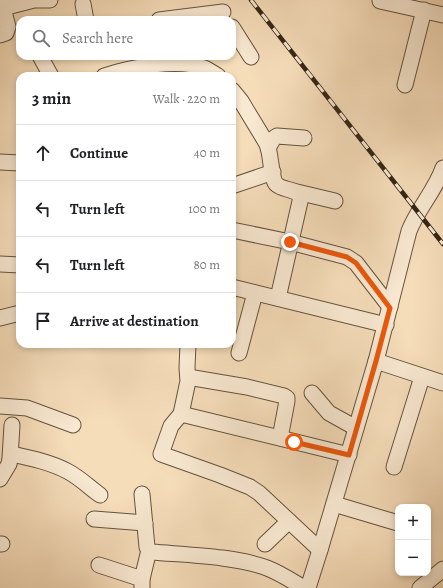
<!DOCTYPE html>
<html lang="en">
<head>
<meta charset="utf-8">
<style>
  :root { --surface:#fff; --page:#f2f2f2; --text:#202124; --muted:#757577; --line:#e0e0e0 }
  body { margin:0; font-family:Alegreya,serif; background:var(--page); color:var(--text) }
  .controls { position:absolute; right:12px; bottom:12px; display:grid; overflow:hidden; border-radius:8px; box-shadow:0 2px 6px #0003 }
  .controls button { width:36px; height:36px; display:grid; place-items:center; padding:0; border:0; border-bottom:1px solid var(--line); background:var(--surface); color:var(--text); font:20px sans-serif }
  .stop { position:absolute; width:12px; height:12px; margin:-9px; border:3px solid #ea580c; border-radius:50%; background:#fff }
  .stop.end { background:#ea580c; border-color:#fff; box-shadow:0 1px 4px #0008 }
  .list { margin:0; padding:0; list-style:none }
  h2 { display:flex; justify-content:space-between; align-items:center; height:52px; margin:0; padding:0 16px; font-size:17px }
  h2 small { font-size:13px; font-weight:400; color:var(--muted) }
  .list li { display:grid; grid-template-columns:26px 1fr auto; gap:12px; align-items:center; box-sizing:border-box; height:56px; padding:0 16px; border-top:1px solid var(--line) }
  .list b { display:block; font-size:15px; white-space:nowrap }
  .list em { font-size:13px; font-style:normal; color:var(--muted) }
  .icon { flex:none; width:22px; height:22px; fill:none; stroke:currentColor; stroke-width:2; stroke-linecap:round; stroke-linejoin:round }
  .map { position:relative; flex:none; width:443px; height:588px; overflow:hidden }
  .search { position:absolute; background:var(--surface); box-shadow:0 2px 6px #0003; left:16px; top:16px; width:220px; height:44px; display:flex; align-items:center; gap:10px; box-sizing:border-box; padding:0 14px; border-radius:12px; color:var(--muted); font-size:15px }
  .panel { position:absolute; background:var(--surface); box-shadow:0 2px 6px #0003; left:16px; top:72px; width:220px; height:276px; border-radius:12px }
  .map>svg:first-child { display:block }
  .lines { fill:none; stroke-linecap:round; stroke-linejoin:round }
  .minor-casing { stroke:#64533e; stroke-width:17 }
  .minor { stroke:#f9e9d2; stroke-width:15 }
  .rail-casing { stroke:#342515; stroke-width:4.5 }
  .rail { stroke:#f9e9d2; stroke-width:3; stroke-dasharray:9; stroke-linecap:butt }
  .route { stroke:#ea580c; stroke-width:5 }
</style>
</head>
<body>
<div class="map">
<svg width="443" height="588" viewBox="0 0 443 588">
  <rect width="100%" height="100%" fill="#f6ddba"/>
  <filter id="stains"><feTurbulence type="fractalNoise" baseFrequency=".005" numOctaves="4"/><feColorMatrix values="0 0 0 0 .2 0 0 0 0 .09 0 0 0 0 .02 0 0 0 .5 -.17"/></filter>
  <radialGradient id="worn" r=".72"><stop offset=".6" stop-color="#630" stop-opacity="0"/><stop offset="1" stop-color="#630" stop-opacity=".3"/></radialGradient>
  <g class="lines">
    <defs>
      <g id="minor">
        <polyline points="380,1 443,15"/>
        <polyline points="83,4 86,20"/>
        <polyline points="3,8 34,0 50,0"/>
        <polyline points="159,20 223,12"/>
        <polyline points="232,27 251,57"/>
        <polyline points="0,35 6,33 8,27 1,0"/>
        <polyline points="40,56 51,76"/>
        <path d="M104 76C131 67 178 58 204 68 209 70 213 73 218 76"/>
        <polyline points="405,85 424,10"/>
        <path d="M232 90 241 101 267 144C271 153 271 178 276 184 283 191 296 188 301 197L278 298"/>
        <polyline points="268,148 274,138 277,136 304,138"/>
        <polyline points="0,162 20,163"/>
        <polyline points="232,186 273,172"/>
        <polyline points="297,192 335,201"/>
        <polyline points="232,230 290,242 347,257 356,263 390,307"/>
        <polyline points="0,264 20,265"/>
        <polyline points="232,287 386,325"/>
        <polyline points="0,318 20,313"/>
        <polyline points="188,344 187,368 188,381 181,414 171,426 161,454 220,475 250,487 259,493 320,550"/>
        <polyline points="239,353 255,293"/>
        <polyline points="376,361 443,383"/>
        <polyline points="188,377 247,387 284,396 287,398 287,401 280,438"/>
        <polyline points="312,393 329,413 356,428"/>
        <polyline points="0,406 27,408 73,425"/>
        <polyline points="181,414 349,455"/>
        <path d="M11 454C30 458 50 462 67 471 79 477 89 487 100 495"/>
        <polyline points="394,467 422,377"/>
        <polyline points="0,479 9,464 10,458 12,425"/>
        <path d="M142 494 147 547 149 550 152 552C187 555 235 556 267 568 280 573 292 581 304 588"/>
        <polyline points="334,504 398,523"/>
        <polyline points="94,519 145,523"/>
        <polyline points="0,544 2,544"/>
        <polyline points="265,544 289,521"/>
        <polyline points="99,565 142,579"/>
        <polyline points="142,588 142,579 149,550"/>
        <path d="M308 588 320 550 376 361 409 231C418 208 435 191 443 168"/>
        <polyline points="420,588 443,569"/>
      </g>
    </defs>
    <!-- minor casing -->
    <use href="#minor" class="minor-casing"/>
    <!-- minor -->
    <use href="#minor" class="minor"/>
    <defs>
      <polyline id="rail" points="251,0 443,244"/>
    </defs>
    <!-- rail casing -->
    <use href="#rail" class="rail-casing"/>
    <!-- rail -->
    <use href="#rail" class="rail"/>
  </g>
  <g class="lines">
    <!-- route -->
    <polyline class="route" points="290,242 347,257 356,263 390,308 376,361 349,455 294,442"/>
  </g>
  <rect width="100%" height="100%" filter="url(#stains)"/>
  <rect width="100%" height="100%" fill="url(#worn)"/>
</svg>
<div class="controls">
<button>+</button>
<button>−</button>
</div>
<div class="stop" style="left:294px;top:442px"></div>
<div class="stop end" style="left:290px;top:242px"></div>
<div class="search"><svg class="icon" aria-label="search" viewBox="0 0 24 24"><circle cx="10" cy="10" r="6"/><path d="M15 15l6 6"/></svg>Search here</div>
<section class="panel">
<h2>3 min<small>Walk · 220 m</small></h2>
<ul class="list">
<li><svg class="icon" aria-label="ahead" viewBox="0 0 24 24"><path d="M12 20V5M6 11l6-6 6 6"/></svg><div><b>Continue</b></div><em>40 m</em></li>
<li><svg class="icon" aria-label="left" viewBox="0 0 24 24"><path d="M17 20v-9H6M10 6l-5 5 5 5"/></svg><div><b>Turn left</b></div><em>100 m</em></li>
<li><svg class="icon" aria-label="left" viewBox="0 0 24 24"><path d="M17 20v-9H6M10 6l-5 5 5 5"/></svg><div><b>Turn left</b></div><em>80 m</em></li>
<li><svg class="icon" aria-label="arrive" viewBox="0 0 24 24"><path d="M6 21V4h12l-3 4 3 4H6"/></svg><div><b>Arrive at destination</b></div></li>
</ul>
</section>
</div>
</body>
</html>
